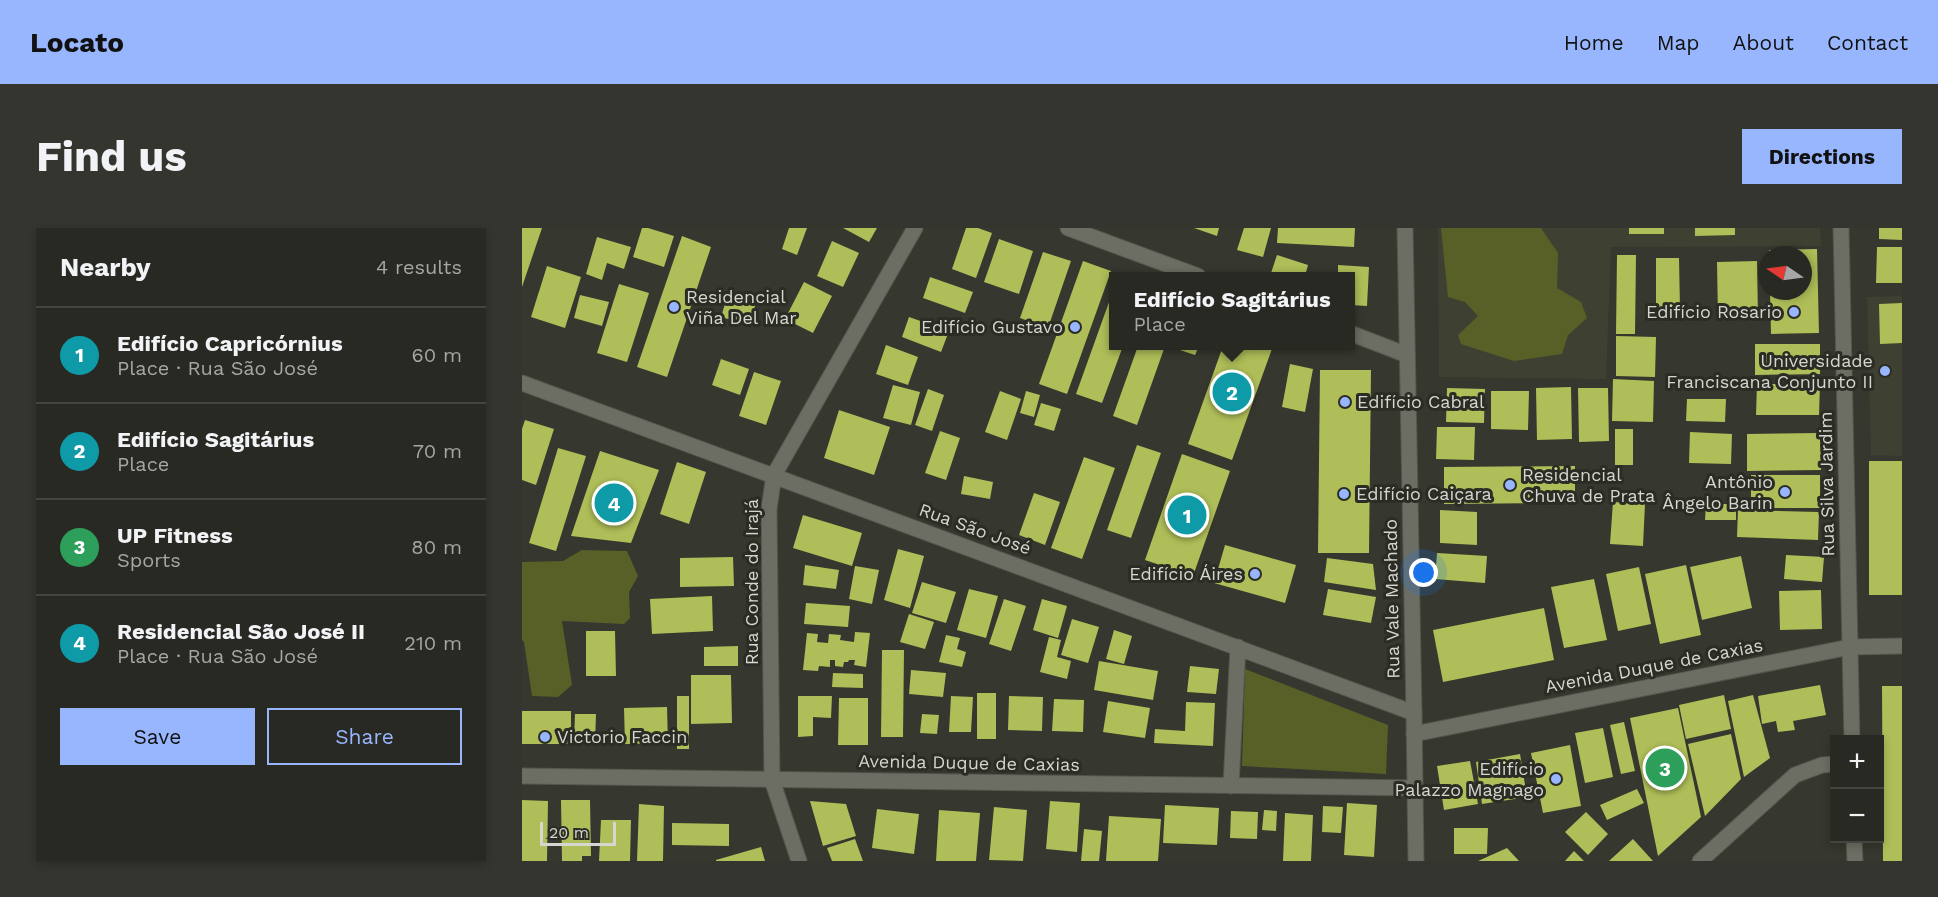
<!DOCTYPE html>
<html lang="en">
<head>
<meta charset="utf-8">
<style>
  :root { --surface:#282922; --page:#34352f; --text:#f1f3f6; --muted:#a5a6a5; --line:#444540; --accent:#97b6fd }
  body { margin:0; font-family:"Work Sans",sans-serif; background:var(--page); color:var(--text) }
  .controls { position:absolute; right:18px; bottom:18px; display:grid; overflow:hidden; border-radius:0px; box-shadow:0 3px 9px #0003 }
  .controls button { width:54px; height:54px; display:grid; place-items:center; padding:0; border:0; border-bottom:2px solid var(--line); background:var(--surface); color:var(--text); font:30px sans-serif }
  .compass { position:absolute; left:1236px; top:18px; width:54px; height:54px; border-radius:50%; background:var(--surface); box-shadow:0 3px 9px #0003; rotate:283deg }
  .scale { position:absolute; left:18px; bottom:15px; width:76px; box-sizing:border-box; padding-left:6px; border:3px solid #d5d6d0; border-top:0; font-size:16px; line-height:21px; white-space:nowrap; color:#d5d6d0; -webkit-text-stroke:4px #2b2d24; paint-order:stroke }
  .you { position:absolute; left:902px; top:345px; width:21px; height:21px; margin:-15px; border:4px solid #fff; border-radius:50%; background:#1a73e8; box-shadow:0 0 0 9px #1a73e833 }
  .badge { display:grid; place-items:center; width:39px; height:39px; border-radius:50%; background:var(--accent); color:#fff; font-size:20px; font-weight:700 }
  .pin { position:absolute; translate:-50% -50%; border:3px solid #fff; box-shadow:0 2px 6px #0006 }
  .popup { position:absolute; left:587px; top:44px; width:246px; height:78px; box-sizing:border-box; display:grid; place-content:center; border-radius:0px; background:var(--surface); filter:drop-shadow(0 2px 4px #0005); font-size:20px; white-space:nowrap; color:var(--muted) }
  .popup b { font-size:22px; color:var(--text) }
  .popup::after { content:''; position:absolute; left:50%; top:100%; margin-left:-12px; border:12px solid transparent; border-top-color:var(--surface) }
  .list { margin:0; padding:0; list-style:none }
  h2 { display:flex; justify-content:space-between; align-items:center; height:78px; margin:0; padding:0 24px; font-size:26px }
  h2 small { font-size:20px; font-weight:400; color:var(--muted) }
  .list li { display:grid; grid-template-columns:39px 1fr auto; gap:18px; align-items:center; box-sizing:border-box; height:96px; padding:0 24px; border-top:2px solid var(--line) }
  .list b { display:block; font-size:22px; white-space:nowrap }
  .list p { margin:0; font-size:20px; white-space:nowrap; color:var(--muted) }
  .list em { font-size:20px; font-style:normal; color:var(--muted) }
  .actions { display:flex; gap:12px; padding:18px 24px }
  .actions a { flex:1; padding:14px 0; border:2px solid var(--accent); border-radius:0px; text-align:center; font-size:21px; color:var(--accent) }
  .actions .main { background:var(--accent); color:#111 }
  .map { position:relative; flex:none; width:1380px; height:633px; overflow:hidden; border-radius:0px }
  header { display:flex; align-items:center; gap:36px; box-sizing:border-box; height:84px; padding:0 30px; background:var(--accent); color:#111 }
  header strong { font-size:28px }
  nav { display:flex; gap:33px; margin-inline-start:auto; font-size:21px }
  .intro { display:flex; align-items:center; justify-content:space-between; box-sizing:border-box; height:144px; padding:0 36px }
  h1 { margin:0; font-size:42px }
  .button { padding:15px 27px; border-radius:0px; background:var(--accent); color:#111; font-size:21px; font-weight:700 }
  main { display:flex; gap:36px; padding:0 36px }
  aside { flex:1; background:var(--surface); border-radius:0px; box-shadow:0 3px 9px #0003 }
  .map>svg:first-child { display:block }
  .built { fill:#3e4131 }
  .green { fill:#586027 }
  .building { fill:#afbe58 }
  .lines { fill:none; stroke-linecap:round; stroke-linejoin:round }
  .street-casing { stroke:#54564e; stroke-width:17 }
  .secondary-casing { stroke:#54564e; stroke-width:17 }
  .street { stroke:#6c6e64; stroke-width:15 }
  .secondary { stroke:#6c6e64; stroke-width:15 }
  .poi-dot { fill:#97b6fd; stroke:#2b2d24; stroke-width:2 }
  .labels { text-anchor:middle; stroke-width:6; stroke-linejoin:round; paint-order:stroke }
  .poi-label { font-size:18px; fill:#d5d6d0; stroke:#2b2d24; text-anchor:end }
  .street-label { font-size:18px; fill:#d5d6d0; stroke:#2b2d24 }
</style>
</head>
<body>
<header>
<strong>Locato</strong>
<nav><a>Home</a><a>Map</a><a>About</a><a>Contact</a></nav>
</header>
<div class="intro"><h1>Find us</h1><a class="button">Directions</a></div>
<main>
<aside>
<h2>Nearby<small>4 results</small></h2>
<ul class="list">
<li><span class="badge" style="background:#0f9aa8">1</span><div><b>Edifício Capricórnius</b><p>Place · Rua São José</p></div><em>60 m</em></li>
<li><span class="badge" style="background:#0f9aa8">2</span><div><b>Edifício Sagitárius</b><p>Place</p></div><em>70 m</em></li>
<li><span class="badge" style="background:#2e9e5b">3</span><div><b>UP Fitness</b><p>Sports</p></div><em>80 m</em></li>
<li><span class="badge" style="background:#0f9aa8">4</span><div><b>Residencial São José II</b><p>Place · Rua São José</p></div><em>210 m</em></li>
</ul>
<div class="actions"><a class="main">Save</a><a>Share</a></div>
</aside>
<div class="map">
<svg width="1380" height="633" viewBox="0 0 1380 633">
  <rect width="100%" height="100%" fill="#36372e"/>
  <!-- built -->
  <g class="built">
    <polygon points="916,0 1298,0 1299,18 1089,19 1084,151 917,149"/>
    <polygon points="1380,68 1380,228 1349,227 1345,69"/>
  </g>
  <!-- green -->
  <g class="green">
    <polygon points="919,0 1019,0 1036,25 1035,60 1059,74 1065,90 1046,107 1040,126 992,133 939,116 936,107 956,88 943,74 926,69"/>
    <polygon points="60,322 105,323 116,348 107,364 108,390 102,396 40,393 50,457 36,469 10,468 2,414 0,412 0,334 41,333"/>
    <polygon points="723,441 866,497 864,546 720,538"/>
  </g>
  <!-- building -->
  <g class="building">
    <polygon points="0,0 20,0 0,59"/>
    <polygon points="120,0 126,0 152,8 142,39 111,29"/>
    <polygon points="267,0 285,0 275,27 260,21"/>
    <polygon points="321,0 355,0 347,14"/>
    <polygon points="444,0 456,0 470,5 454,50 430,41"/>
    <polygon points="672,0 697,0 695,8"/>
    <polygon points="722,0 749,0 741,29 715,22"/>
    <polygon points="756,0 833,0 832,19 755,15"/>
    <rect x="1107" y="0" width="35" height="6"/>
    <polygon points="1173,0 1213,0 1213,7 1173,8"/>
    <polygon points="1357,0 1380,0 1380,12 1357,11"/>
    <polygon points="160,8 189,19 145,149 115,139"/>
    <polygon points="75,9 109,19 102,41 85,35 80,52 64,46"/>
    <polygon points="477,11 511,23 497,66 462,54"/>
    <polygon points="310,13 337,25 321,59 295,48"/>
    <polygon points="1355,19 1380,19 1380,55 1354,55"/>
    <polygon points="1295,21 1297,105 1249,106 1248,63 1281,63 1281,27 1247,27 1247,22"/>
    <polygon points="521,24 549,33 526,100 498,90"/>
    <polygon points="755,27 786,37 783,48 748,48"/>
    <polygon points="1095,27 1114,27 1113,106 1094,106"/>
    <polygon points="1134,30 1157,30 1158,81 1134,81"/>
    <polygon points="561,33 589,43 545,166 517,156"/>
    <polygon points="1235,33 1236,90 1196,90 1195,34"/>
    <polygon points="816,37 847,39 845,78 828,77 828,48 816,48"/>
    <polygon points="25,38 59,49 43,100 9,89"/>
    <polygon points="408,49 451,64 443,85 401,70"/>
    <polygon points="282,54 310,68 291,105 263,91"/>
    <polygon points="97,56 127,65 105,134 75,125"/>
    <polygon points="591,63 592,118 601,118 580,175 554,166"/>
    <polygon points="206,66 234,74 228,97 199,89"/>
    <polygon points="58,67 87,74 80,98 52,90"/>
    <polygon points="1380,75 1380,115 1358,116 1357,76"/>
    <polygon points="387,89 427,103 419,124 380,109"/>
    <polygon points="1094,108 1134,109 1133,149 1094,148"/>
    <polygon points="1233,116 1298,116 1298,146 1233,147"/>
    <polygon points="364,117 396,129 386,157 354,146"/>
    <polygon points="616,118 643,118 615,197 591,188"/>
    <polygon points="653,118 677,118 673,127 652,120"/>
    <polygon points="701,118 751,118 710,232 666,216"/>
    <polygon points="199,131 227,141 218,167 190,157"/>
    <polygon points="768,136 791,141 783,184 760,179"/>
    <polygon points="798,142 849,142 847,325 796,325"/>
    <polygon points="232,144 259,153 244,197 217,188"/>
    <polygon points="1091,151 1132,153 1131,194 1090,193"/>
    <polygon points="1235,156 1298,156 1297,187 1234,187"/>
    <polygon points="371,157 398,164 389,197 361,190"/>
    <polygon points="1049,159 1050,211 1015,212 1014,160"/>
    <polygon points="925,160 963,161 962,195 924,194"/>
    <polygon points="1056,160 1086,160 1087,213 1057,214"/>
    <polygon points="406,161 422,167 410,203 393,197"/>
    <polygon points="478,163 499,171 485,212 463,204"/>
    <polygon points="504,163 518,167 512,189 498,185"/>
    <polygon points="969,163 1007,163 1006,202 969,201"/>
    <polygon points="1165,171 1204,171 1203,194 1164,193"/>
    <polygon points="519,175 539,181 532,203 512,197"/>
    <polygon points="317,182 368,199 352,247 302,230"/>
    <polygon points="3,192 32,201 14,257 0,252 0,201"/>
    <polygon points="915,199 953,199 952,232 914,231"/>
    <rect x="1093" y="201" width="18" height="36"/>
    <polygon points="418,203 438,210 424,252 403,245"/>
    <polygon points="1168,204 1210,206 1209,236 1167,235"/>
    <polygon points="1298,205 1299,242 1225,243 1225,206"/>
    <polygon points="615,217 639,225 609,310 585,302"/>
    <polygon points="36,220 64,228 34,323 7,315"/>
    <polygon points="78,223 137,242 109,315 49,308"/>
    <polygon points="660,226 708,243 671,348 623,332"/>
    <polygon points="562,229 593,240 560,331 529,320"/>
    <rect x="1347" y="233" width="33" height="134"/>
    <polygon points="155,234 184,244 167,296 138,286"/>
    <polygon points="1053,238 1053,275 922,276 922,239"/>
    <rect x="1229" y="247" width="69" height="33"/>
    <polygon points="442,248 471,254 468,271 439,266"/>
    <polygon points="512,265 538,274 523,317 497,307"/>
    <polygon points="1091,274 1123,276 1121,318 1088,316"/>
    <polygon points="1184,276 1214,276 1214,292 1183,292"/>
    <polygon points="918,282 955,284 955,317 918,315"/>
    <polygon points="1216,282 1297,284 1296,312 1215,309"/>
    <polygon points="281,287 340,305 330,338 271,320"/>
    <polygon points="703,317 774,337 763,375 692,355"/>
    <polygon points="376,321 402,328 388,380 362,372"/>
    <polygon points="915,325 965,328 963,355 913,351"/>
    <polygon points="1264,327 1302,329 1300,354 1262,351"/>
    <polygon points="1219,328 1230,380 1180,392 1168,339"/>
    <polygon points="211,329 212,358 158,359 158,330"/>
    <polygon points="805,330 851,336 854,362 802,354"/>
    <polygon points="283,337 317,342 314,361 281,357"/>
    <polygon points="1164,337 1179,407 1138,416 1123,346"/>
    <polygon points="333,338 357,342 350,376 327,371"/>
    <polygon points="1117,339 1129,396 1096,403 1084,346"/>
    <polygon points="1072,351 1085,412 1042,420 1029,359"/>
    <polygon points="400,354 434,364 424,395 390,385"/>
    <polygon points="447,361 476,368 464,410 435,402"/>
    <polygon points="806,361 854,369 849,395 801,387"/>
    <polygon points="1299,362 1300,401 1258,402 1257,363"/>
    <polygon points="190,368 191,403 130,406 128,371"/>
    <polygon points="482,371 504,378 489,423 467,416"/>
    <polygon points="520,371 545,378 536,410 511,402"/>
    <polygon points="284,375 328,378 326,399 282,396"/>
    <polygon points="1022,380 1032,432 921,454 911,402"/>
    <polygon points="387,386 412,394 403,421 378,414"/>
    <polygon points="550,391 577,399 566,435 539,427"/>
    <polygon points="592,402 610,408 602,436 584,431"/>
    <polygon points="64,403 93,403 94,448 64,448"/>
    <polygon points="333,404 348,405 344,439 332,437 333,432 327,432 326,434 322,434 321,439 313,438 313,432 308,432 308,439 297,438 296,443 281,442 285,405 296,406 295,414 306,415 307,406 319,407 318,412 332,414"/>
    <polygon points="424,407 438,410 435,421 444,424 440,439 417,434"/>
    <polygon points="527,409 539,412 535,429 549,433 545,451 518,444"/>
    <polygon points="216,418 216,438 182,438 182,419"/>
    <polygon points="360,422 382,422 381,509 359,509"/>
    <polygon points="577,433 636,443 631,472 572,462"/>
    <polygon points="668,438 697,441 694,466 665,464"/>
    <polygon points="389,442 424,445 421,469 387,466"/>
    <polygon points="311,445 341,446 341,460 310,459"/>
    <polygon points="169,447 209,447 210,495 169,496"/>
    <polygon points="1298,457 1304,487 1271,493 1273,502 1256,504 1254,493 1240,496 1236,468"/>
    <polygon points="1360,458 1380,458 1380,633 1361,633"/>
    <rect x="455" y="465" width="19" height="46"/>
    <polygon points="1202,467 1209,501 1164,511 1157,477"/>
    <polygon points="1231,467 1248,530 1222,549 1206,473"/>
    <rect x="155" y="468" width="12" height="53"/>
    <polygon points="276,468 310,468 309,490 291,489 291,508 276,509"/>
    <polygon points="429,468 451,469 449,504 427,504"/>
    <polygon points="487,468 521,469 520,503 486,502"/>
    <polygon points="317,470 346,470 346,517 316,517"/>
    <polygon points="532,471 562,472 561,504 530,503"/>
    <polygon points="586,473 628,480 623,510 581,504"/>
    <polygon points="664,474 693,475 691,518 632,515 633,501 663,503"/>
    <polygon points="145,479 146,515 103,516 102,480"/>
    <polygon points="1156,480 1179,589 1136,628 1108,490"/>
    <rect x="0" y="483" width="49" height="33"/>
    <polygon points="53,486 74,486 73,515 52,515"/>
    <polygon points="400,486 417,487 415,506 398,505"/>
    <polygon points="1102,494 1113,543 1099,546 1088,497"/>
    <polygon points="1081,500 1091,549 1063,555 1053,505"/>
    <polygon points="1209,506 1219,551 1183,588 1166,516"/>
    <polygon points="1048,517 1059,578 1021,585 1009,525"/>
    <polygon points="998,526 1005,569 960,576 954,534"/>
    <polygon points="948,533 956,576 922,582 915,538"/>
    <polygon points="1115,561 1122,575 1085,592 1078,577"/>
    <polygon points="0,572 26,573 25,633 0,633"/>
    <polygon points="39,572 68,572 69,628 60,628 60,633 40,633"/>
    <polygon points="288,573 324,576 334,608 301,618"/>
    <polygon points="528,573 558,575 555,624 524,621"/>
    <polygon points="825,575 855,577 852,629 822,627"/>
    <polygon points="117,576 142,578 141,633 115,633"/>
    <polygon points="643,577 697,580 695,617 641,615"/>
    <polygon points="801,578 821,579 819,605 800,604"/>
    <polygon points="472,579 505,582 501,633 467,632"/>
    <polygon points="355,581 397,586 392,626 350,620"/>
    <polygon points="417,582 458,585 454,633 414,633"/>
    <polygon points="742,582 755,583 754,603 740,602"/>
    <polygon points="709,583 736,584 735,611 708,610"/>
    <polygon points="1064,584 1086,606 1066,627 1043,604"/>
    <polygon points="763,585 791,587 789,633 761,633"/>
    <polygon points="587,588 639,591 636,633 584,633"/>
    <polygon points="79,592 109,592 108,633 77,633"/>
    <polygon points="150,595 207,596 207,618 150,617"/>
    <polygon points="932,600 966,600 965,626 932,626"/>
    <polygon points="562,601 580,603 577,633 559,633"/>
    <polygon points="333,611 341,633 310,633 305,620"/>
    <polygon points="1111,611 1131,633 1087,633"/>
    <polygon points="239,619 243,633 194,633 194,632"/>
    <polygon points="985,620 997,633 956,633"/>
    <polygon points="1052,623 1062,633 1043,633"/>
  </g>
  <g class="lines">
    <defs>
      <g id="street">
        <polyline points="546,0 676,48"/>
        <polyline points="883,0 892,485"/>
        <polyline points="828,105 885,127"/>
        <polyline points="0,548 893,560"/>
        <polyline points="709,558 716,419"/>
        <polyline points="277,633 250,552 247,281 252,247 393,0"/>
        <polyline points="1178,633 1273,547 1300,537 1312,536"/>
      </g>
      <g id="secondary">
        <polyline points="1319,0 1330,512"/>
        <polyline points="0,155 892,485 894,633"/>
        <polyline points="892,506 1328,419 1380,418"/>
        <polyline points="1332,610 1333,633"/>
      </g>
    </defs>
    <!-- street casing -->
    <use href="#street" class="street-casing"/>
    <!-- secondary casing -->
    <use href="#secondary" class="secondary-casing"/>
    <!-- street -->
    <use href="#street" class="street"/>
    <!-- secondary -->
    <use href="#secondary" class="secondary"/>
  </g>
  <!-- markers -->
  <g class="poi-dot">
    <circle cx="152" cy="79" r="6"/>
    <circle cx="1272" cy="84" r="6"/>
    <circle cx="553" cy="99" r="6"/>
    <circle cx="1363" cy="143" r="6"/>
    <circle cx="823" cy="174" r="6"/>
    <circle cx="988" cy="257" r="6"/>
    <circle cx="1263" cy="264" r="6"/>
    <circle cx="822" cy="266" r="6"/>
    <circle cx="733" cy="346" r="6"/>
    <circle cx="23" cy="509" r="6"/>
    <circle cx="1034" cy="551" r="6"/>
  </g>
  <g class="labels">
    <!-- poi labels -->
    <g class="poi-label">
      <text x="164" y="75" text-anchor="start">Residencial<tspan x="164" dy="21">Viña Del Mar</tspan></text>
      <text x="1260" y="90">Edifício Rosario</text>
      <text x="541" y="105">Edifício Gustavo</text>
      <text x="1351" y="139">Universidade<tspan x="1351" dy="21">Franciscana Conjunto II</tspan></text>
      <text x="835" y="180" text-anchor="start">Edifício Cabral</text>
      <text x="1000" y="253" text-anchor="start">Residencial<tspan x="1000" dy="21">Chuva de Prata</tspan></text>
      <text x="1251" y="260">Antônio<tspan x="1251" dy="21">Ângelo Barin</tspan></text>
      <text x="834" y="272" text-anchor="start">Edifício Caiçara</text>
      <text x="721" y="352">Edifício Áires</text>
      <text x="35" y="515" text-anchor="start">Victorio Faccin</text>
      <text x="1022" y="547">Edifício<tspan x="1022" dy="21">Palazzo Magnago</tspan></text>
    </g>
    <!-- street labels -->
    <g class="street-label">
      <text transform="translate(1305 256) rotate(-91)" y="6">Rua Silva Jardim</text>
      <text transform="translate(453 301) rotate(20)" y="6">Rua São José</text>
      <text transform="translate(230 354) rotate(-90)" y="6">Rua Conde do Irajá</text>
      <text transform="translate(870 371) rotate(-91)" y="6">Rua Vale Machado</text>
      <text transform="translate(1132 438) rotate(-11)" y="6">Avenida Duque de Caxias</text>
      <text transform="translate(447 535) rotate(1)" y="6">Avenida Duque de Caxias</text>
    </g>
  </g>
</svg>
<div class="controls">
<button>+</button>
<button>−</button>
</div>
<svg class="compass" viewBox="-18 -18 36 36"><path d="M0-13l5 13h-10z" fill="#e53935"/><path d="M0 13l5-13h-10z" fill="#a5a6a5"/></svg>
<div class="scale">20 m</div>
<div class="you"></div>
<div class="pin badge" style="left:665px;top:287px;background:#0f9aa8">1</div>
<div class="pin badge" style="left:710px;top:164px;background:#0f9aa8">2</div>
<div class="popup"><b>Edifício Sagitárius</b>Place</div>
<div class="pin badge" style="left:1143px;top:540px;background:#2e9e5b">3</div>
<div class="pin badge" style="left:92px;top:275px;background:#0f9aa8">4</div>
</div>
</main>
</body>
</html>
